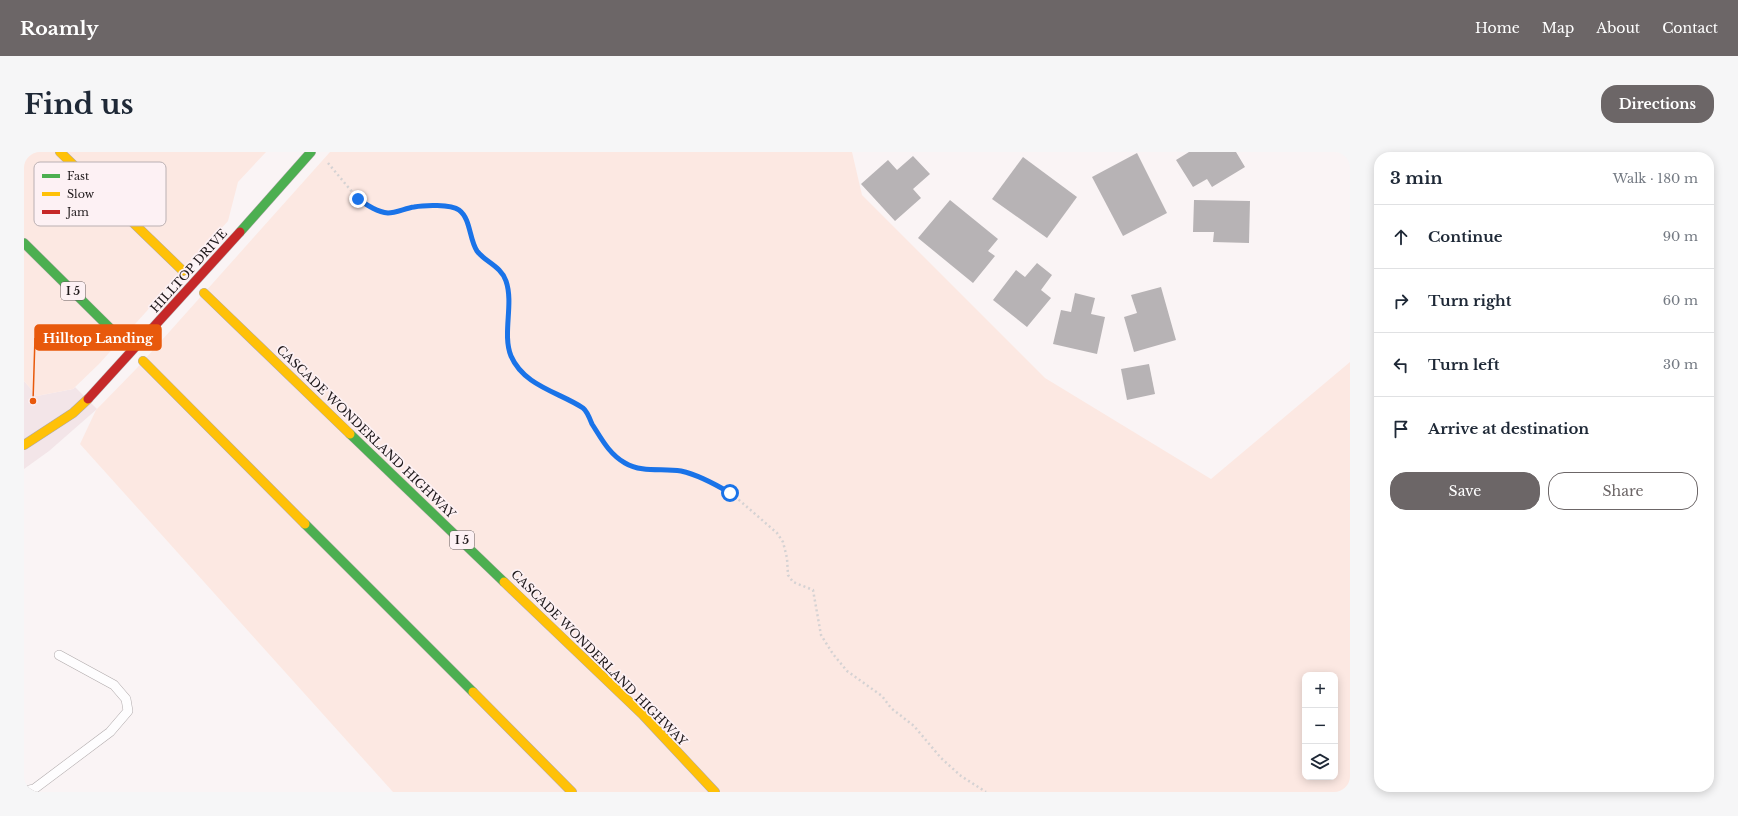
<!DOCTYPE html>
<html lang="en">
<head>
<meta charset="utf-8">
<style>
  :root { --surface:#fff; --page:#f6f6f7; --text:#1f2937; --muted:#747a83; --line:#e0e1e3; --accent:#6c6667 }
  body { margin:0; font-family:"Libre Baskerville",serif; background:var(--page); color:var(--text) }
  .controls { position:absolute; right:12px; bottom:12px; display:grid; overflow:hidden; border-radius:8px; box-shadow:0 2px 10px #0003 }
  .controls button { width:36px; height:36px; display:grid; place-items:center; padding:0; border:0; border-bottom:1px solid var(--line); background:var(--surface); color:var(--text); font:20px sans-serif }
  .stop { position:absolute; width:12px; height:12px; margin:-9px; border:3px solid #1a73e8; border-radius:50%; background:#fff }
  .stop.end { background:#1a73e8; border-color:#fff; box-shadow:0 1px 4px #0008 }
  .list { margin:0; padding:0; list-style:none }
  h2 { display:flex; justify-content:space-between; align-items:center; height:52px; margin:0; padding:0 16px; font-size:17px }
  h2 small { font-size:13px; font-weight:400; color:var(--muted) }
  .list li { display:grid; grid-template-columns:26px 1fr auto; gap:12px; align-items:center; box-sizing:border-box; height:64px; padding:0 16px; border-top:1px solid var(--line) }
  .list b { display:block; font-size:15px; white-space:nowrap }
  .list em { font-size:13px; font-style:normal; color:var(--muted) }
  .actions { display:flex; gap:8px; padding:12px 16px }
  .actions a { flex:1; padding:9px 0; border:1px solid var(--accent); border-radius:16px; text-align:center; font-size:14px; color:var(--accent) }
  .actions .main { background:var(--accent); color:#fff }
  .icon { flex:none; width:22px; height:22px; fill:none; stroke:currentColor; stroke-width:2; stroke-linecap:round; stroke-linejoin:round }
  .map { position:relative; flex:none; width:1326px; height:640px; overflow:hidden; border-radius:16px }
  header { display:flex; align-items:center; gap:24px; box-sizing:border-box; height:56px; padding:0 20px; background:var(--accent); color:#fff }
  header strong { font-size:19px }
  nav { display:flex; gap:22px; margin-inline-start:auto; font-size:14px }
  .intro { display:flex; align-items:center; justify-content:space-between; box-sizing:border-box; height:96px; padding:0 24px }
  h1 { margin:0; font-size:28px }
  .button { padding:10px 18px; border-radius:16px; background:var(--accent); color:#fff; font-size:14px; font-weight:700 }
  main { display:flex; gap:24px; padding:0 24px }
  aside { flex:1; background:var(--surface); border-radius:16px; box-shadow:0 2px 10px #0003 }
  .map>svg:first-child { display:block }
  .built { fill:#f3e5e8 }
  .green { fill:#fce8e2; fill-rule:evenodd }
  .building { fill:#b7b3b5 }
  .lines { fill:none; stroke-linecap:round; stroke-linejoin:round }
  .lane-casing { stroke:#afa9aa; stroke-width:10 }
  .fast-casing { stroke:#afa9aa; stroke-width:10 }
  .slow-casing { stroke:#afa9aa; stroke-width:10 }
  .path { stroke:#d5d2d3; stroke-width:2.5; stroke-dasharray:2 3; stroke-linecap:butt }
  .lane { stroke:#fefdfe; stroke-width:9 }
  .fast { stroke:#4caf50; stroke-width:9 }
  .slow { stroke:#ffc107; stroke-width:9 }
  .jam-bridge-casing { stroke:#afa9aa; stroke-width:10; stroke-linecap:butt }
  .jam-bridge { stroke:#c62828; stroke-width:9 }
  .route { stroke:#1a73e8; stroke-width:5 }
  .labels { text-anchor:middle; stroke-width:3.5; stroke-linejoin:round; paint-order:stroke }
  .shield { fill:#fdf1f4; stroke:#625a5c; stroke-width:1 }
  .shield-label { font-size:11px; font-weight:bold; fill:#1f191b }
  .street-label { font-size:12px; fill:#1f191b; stroke:#fdf1f4 }
  .key { fill:#fdf1f4; stroke:#bab0b3; stroke-width:1 }
  .key-label { font-size:11px; fill:#1f191b }
  .leader { fill:none; stroke:#e8590c; stroke-width:1.5 }
  .callout-dot { fill:#e8590c; stroke:#fdf1f4; stroke-width:1.5 }
  .callout { fill:#e8590c; stroke:#e8590c; stroke-width:1.5 }
  .callout-label { font-size:13px; text-anchor:middle; font-weight:bold; fill:#fff }
</style>
</head>
<body>
<header>
<strong>Roamly</strong>
<nav><a>Home</a><a>Map</a><a>About</a><a>Contact</a></nav>
</header>
<div class="intro"><h1>Find us</h1><a class="button">Directions</a></div>
<main>
<div class="map">
<svg width="1326" height="640" viewBox="0 0 1326 640">
  <rect width="100%" height="100%" fill="#faf4f5"/>
  <!-- built -->
  <polygon class="built" points="0,229 13,244 49,237 51,235 73,257 25,299 0,317"/>
  <!-- green -->
  <g class="green">
    <polygon points="0,0 242,0 214,30 204,69 75,212 49,237 13,244 0,229"/>
    <path d="M306 0H828L838 43 1021 226 1187 327 1326 210V640H369L56 292 72 258 113 216ZM1281 523H1311V625H1281Z"/>
  </g>
  <!-- building -->
  <g class="building">
    <polygon points="1165,0 1212,0 1221,15 1188,35 1183,27 1169,35 1152,8"/>
    <polygon points="1113,1 1143,61 1099,84 1068,25"/>
    <polygon points="889,4 906,22 889,37 897,46 871,69 837,32 864,8 873,18"/>
    <polygon points="999,5 1053,45 1023,86 968,47"/>
    <polygon points="926,48 974,87 964,99 971,104 949,131 894,86"/>
    <polygon points="1170,48 1226,49 1225,91 1189,90 1190,80 1169,80"/>
    <polygon points="1013,111 1028,123 1017,138 1027,146 1003,175 969,148 992,118 1001,125"/>
    <polygon points="1137,135 1152,188 1110,200 1100,165 1113,161 1107,143"/>
    <polygon points="1051,141 1071,146 1067,162 1081,165 1073,202 1029,192 1037,158 1047,160"/>
    <polygon points="1125,212 1131,242 1103,248 1097,217"/>
  </g>
  <g class="lines">
    <defs>
      <polyline id="lane" points="0,639 10,637 86,580 104,559 102,547 90,533 35,503"/>
      <g id="fast">
        <polyline points="216,80 287,0"/>
        <polyline points="0,91 97,187"/>
        <polyline points="326,282 480,430"/>
        <polyline points="281,372 449,540"/>
      </g>
      <g id="slow">
        <polyline points="36,0 159,119"/>
        <polyline points="180,141 326,282"/>
        <polyline points="119,209 281,372"/>
        <polyline points="0,293 49,261 64,247"/>
        <polyline points="480,430 619,563 691,640"/>
        <polyline points="449,540 548,640"/>
      </g>
    </defs>
    <!-- lane casing -->
    <use href="#lane" class="lane-casing"/>
    <!-- fast casing -->
    <use href="#fast" class="fast-casing"/>
    <!-- slow casing -->
    <use href="#slow" class="slow-casing"/>
    <!-- path -->
    <polyline class="path" points="304,11 334,47 348,57 364,61 391,55 417,54 434,56 440,63 453,99 474,116 482,129 485,149 484,193 487,204 495,217 508,229 560,257 579,290 590,303 601,312 621,318 657,319 679,326 707,341 753,381 759,390 763,406 764,423 769,430 789,438 797,483 809,502 823,519 858,544 867,556 890,574 917,606 937,624 962,640"/>
    <!-- lane -->
    <use href="#lane" class="lane"/>
    <!-- fast -->
    <use href="#fast" class="fast"/>
    <!-- slow -->
    <use href="#slow" class="slow"/>
    <defs>
      <polyline id="jam-bridge" points="64,247 216,80"/>
    </defs>
    <!-- jam-bridge casing -->
    <use href="#jam-bridge" class="jam-bridge-casing"/>
    <!-- jam-bridge -->
    <use href="#jam-bridge" class="jam-bridge"/>
  </g>
  <g class="lines">
    <!-- route -->
    <path class="route" d="M334 47C343 53 353 60 364 61 372 61 382 56 390 55 400 53 427 52 435 58 447 67 445 87 453 99 461 110 477 114 482 129 490 152 478 182 487 204 500 234 535 240 559 256 563 259 566 267 568 272 577 286 585 302 601 311 618 321 638 316 657 319 675 323 691 332 706 341"/>
  </g>
  <g class="labels">
    <!-- shield labels -->
    <g class="shield">
      <rect x="37" y="130" width="24" height="18" rx="3"/>
      <rect x="426" y="379" width="24" height="18" rx="3"/>
    </g>
    <g class="shield-label">
      <text x="49" y="143">I 5</text>
      <text x="438" y="392">I 5</text>
    </g>
    <!-- street labels -->
    <g class="street-label">
      <text transform="translate(165 119) rotate(-48)" y="4">HILLTOP DRIVE</text>
      <text transform="translate(342 280) rotate(44)" y="4">CASCADE WONDERLAND HIGHWAY</text>
      <text transform="translate(575 506) rotate(45)" y="4">CASCADE WONDERLAND HIGHWAY</text>
    </g>
  </g>
  <!-- legend -->
  <rect x="10" y="10" width="132" height="64" rx="6" class="key"/>
  <rect x="18" y="22" width="18" height="4" fill="#4caf50"/>
  <rect x="18" y="40" width="18" height="4" fill="#ffc107"/>
  <rect x="18" y="58" width="18" height="4" fill="#c62828"/>
  <g class="key-label">
    <text x="43" y="28">Fast</text>
    <text x="43" y="46">Slow</text>
    <text x="43" y="64">Jam</text>
  </g>
  <!-- callouts -->
  <path class="leader" d="M9 249L11 186"/>
  <circle class="callout-dot" cx="9" cy="249" r="4"/>
  <rect class="callout" x="11" y="173" width="126" height="25" rx="4"/>
  <g class="callout-label">
    <text x="74" y="191">Hilltop Landing</text>
  </g>
</svg>
<div class="controls">
<button>+</button>
<button>−</button>
<button><svg class="icon" aria-label="layers" viewBox="0 0 24 24"><path d="M12 4l9 5-9 5-9-5zM3 14l9 5 9-5"/></svg></button>
</div>
<div class="stop" style="left:706px;top:341px"></div>
<div class="stop end" style="left:334px;top:47px"></div>
</div>
<aside>
<h2>3 min<small>Walk · 180 m</small></h2>
<ul class="list">
<li><svg class="icon" aria-label="ahead" viewBox="0 0 24 24"><path d="M12 20V5M6 11l6-6 6 6"/></svg><div><b>Continue</b></div><em>90 m</em></li>
<li><svg class="icon" aria-label="right" viewBox="0 0 24 24"><path d="M7 20v-9h11M14 6l5 5-5 5"/></svg><div><b>Turn right</b></div><em>60 m</em></li>
<li><svg class="icon" aria-label="left" viewBox="0 0 24 24"><path d="M17 20v-9H6M10 6l-5 5 5 5"/></svg><div><b>Turn left</b></div><em>30 m</em></li>
<li><svg class="icon" aria-label="arrive" viewBox="0 0 24 24"><path d="M6 21V4h12l-3 4 3 4H6"/></svg><div><b>Arrive at destination</b></div></li>
</ul>
<div class="actions"><a class="main">Save</a><a>Share</a></div>
</aside>
</main>
</body>
</html>
